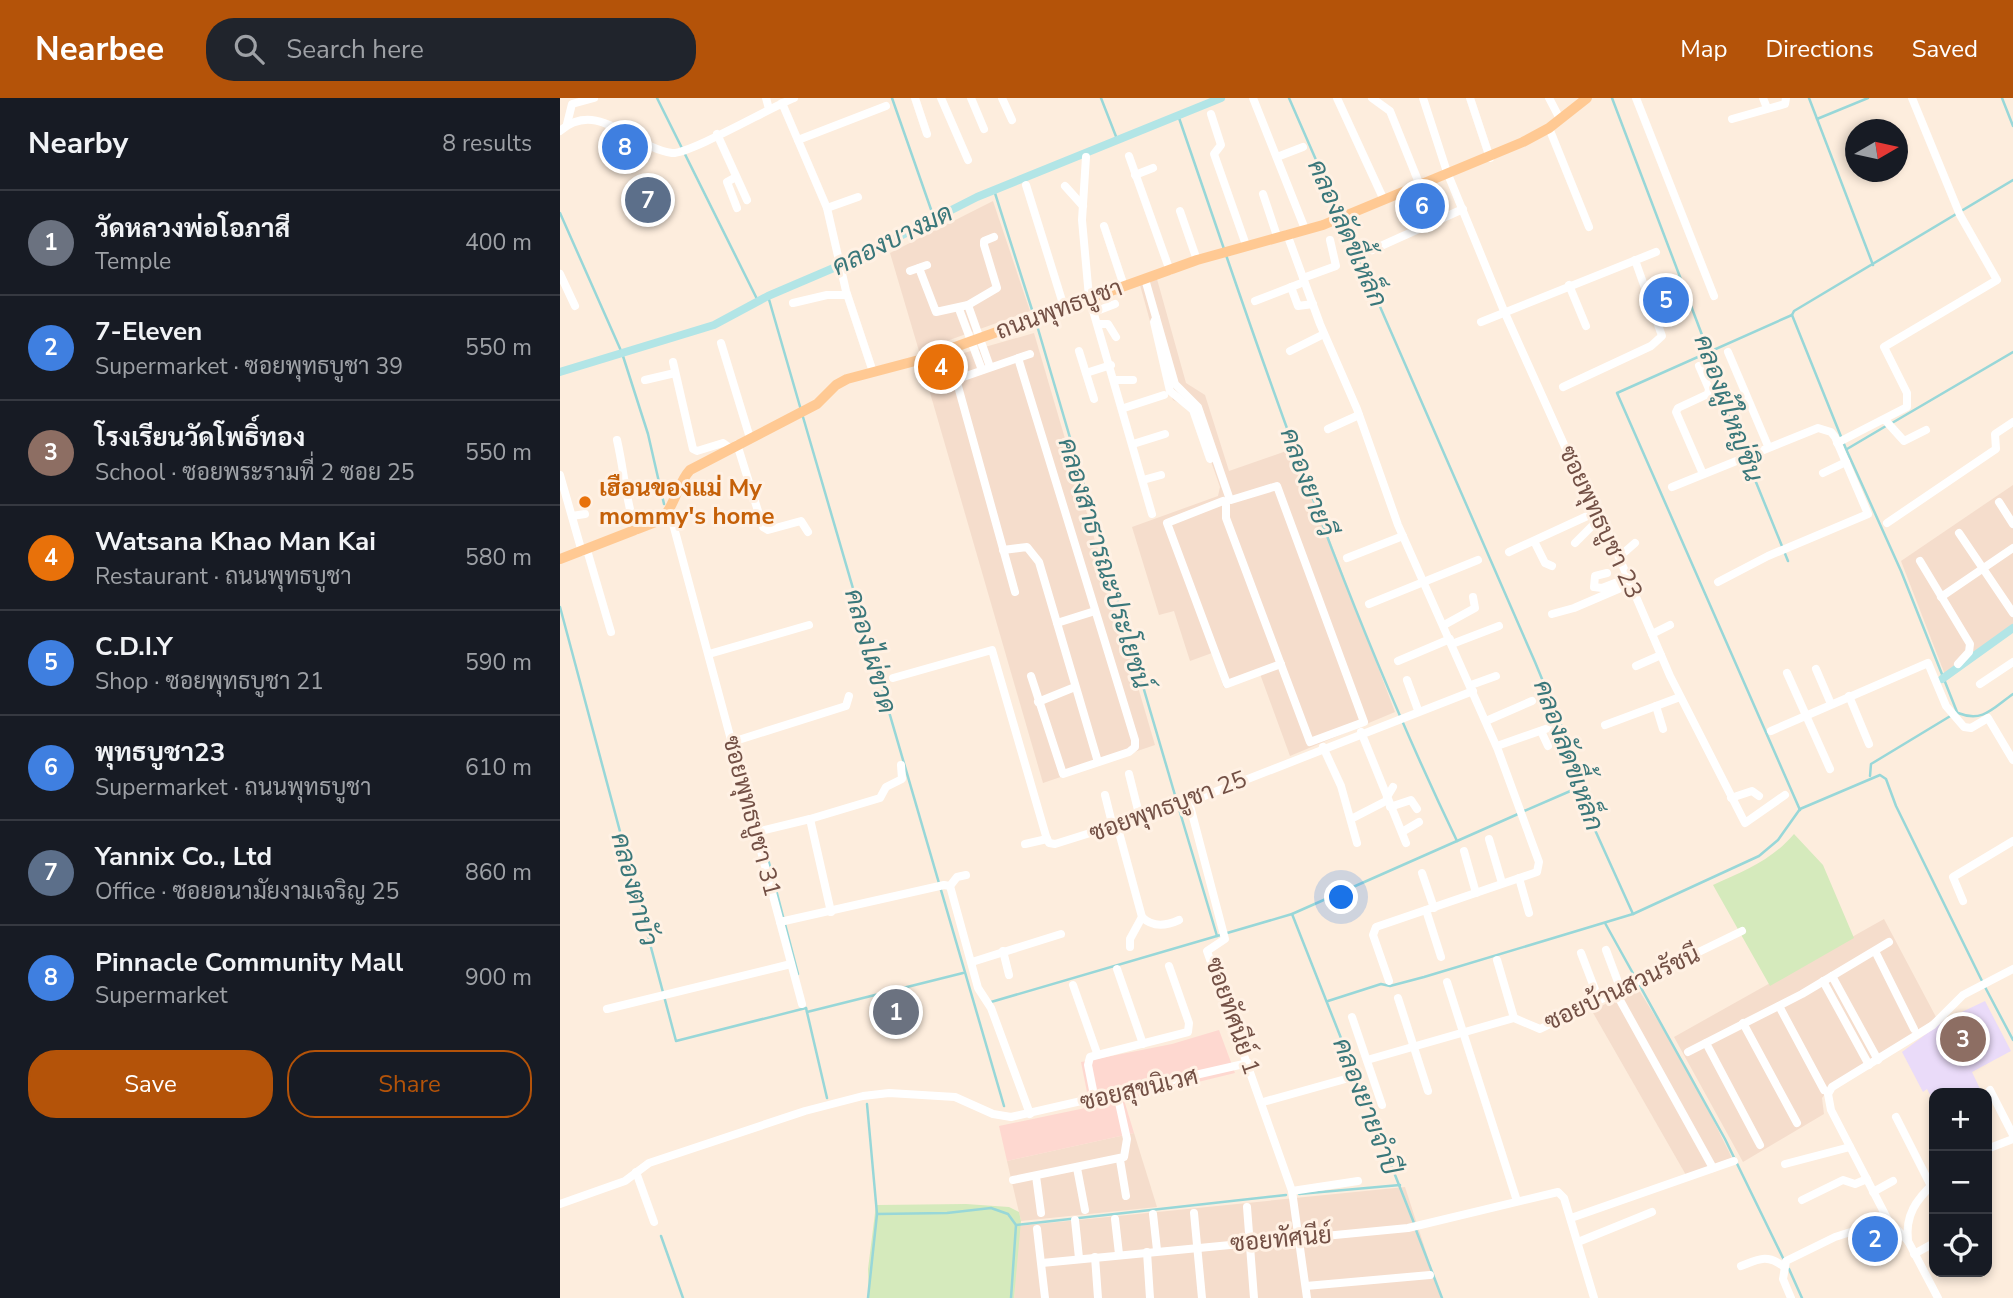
<!DOCTYPE html>
<html lang="en">
<head>
<meta charset="utf-8">
<style>
  :root { --surface:#171b24; --page:#20242c; --text:#f1f3f6; --muted:#9ea1a6; --line:#363941; --accent:#b45309 }
  body { margin:0; font-family:"Nunito Sans",Sarabun,sans-serif; background:var(--page); color:var(--text) }
  .controls { position:absolute; right:21px; bottom:21px; display:grid; overflow:hidden; border-radius:14px; box-shadow:0 4px 10px #0003 }
  .controls button { width:63px; height:63px; display:grid; place-items:center; padding:0; border:0; border-bottom:2px solid var(--line); background:var(--surface); color:var(--text); font:35px sans-serif }
  .compass { position:absolute; left:1285px; top:21px; width:63px; height:63px; border-radius:50%; background:var(--surface); box-shadow:0 4px 10px #0003; rotate:81deg }
  .you { position:absolute; left:782px; top:800px; width:24px; height:24px; margin:-18px; border:5px solid #fff; border-radius:50%; background:#1a73e8; box-shadow:0 0 0 10px #1a73e833 }
  .badge { display:grid; place-items:center; width:46px; height:46px; border-radius:50%; background:var(--accent); color:#fff; font-size:23px; font-weight:700 }
  .pin { position:absolute; translate:-50% -50%; border:4px solid #fff; box-shadow:0 2px 7px #0006 }
  .list { margin:0; padding:0; list-style:none }
  h2 { display:flex; justify-content:space-between; align-items:center; height:91px; margin:0; padding:0 28px; font-size:30px }
  h2 small { font-size:23px; font-weight:400; color:var(--muted) }
  .list li { display:grid; grid-template-columns:46px 1fr auto; gap:21px; align-items:center; box-sizing:border-box; height:105px; padding:0 28px; border-top:2px solid var(--line) }
  .list b { display:block; font-size:26px; white-space:nowrap }
  .list p { margin:0; font-size:23px; white-space:nowrap; color:var(--muted) }
  .list em { font-size:23px; font-style:normal; color:var(--muted) }
  .actions { display:flex; gap:14px; padding:21px 28px }
  .actions a { flex:1; padding:16px 0; border:2px solid var(--accent); border-radius:28px; text-align:center; font-size:24px; color:var(--accent) }
  .actions .main { background:var(--accent); color:#fff }
  .icon { flex:none; width:38px; height:38px; fill:none; stroke:currentColor; stroke-width:2; stroke-linecap:round; stroke-linejoin:round }
  .map { position:relative; flex:none; width:1453px; height:1200px; overflow:hidden }
  header { display:flex; align-items:center; gap:42px; box-sizing:border-box; height:98px; padding:0 35px; background:var(--accent); color:#fff }
  header strong { font-size:33px }
  nav { display:flex; gap:38px; margin-inline-start:auto; font-size:24px }
  .search { width:490px; height:63px; background:var(--page); display:flex; align-items:center; gap:18px; box-sizing:border-box; padding:0 24px; border-radius:28px; color:var(--muted); font-size:26px }
  main { display:flex }
  aside { flex:1; background:var(--surface) }
  .map>svg:first-child { display:block }
  .residential { fill:#f5ddcc }
  .commercial { fill:#fed8d0 }
  .education { fill:#eadbf9 }
  .green { fill:#d5eabc }
  .lines { fill:none; stroke-linecap:round; stroke-linejoin:round }
  .stream { stroke:#98d7d8; stroke-width:2.5 }
  .canal { stroke:#b2e5e6; stroke-width:8 }
  .minor { stroke:#fff; stroke-width:8 }
  .major { stroke:#ffc993; stroke-width:10 }
  .food-dot { fill:#e8710a; stroke:#fff1e4; stroke-width:2.5 }
  .labels { text-anchor:middle; stroke-width:6; stroke-linejoin:round; paint-order:stroke }
  .street-label { font-size:24px; fill:#735045; stroke:#fff1e4 }
  .food-label { font-size:24px; font-weight:bold; fill:#c56008; stroke:#fff1e4; text-anchor:start }
  .water-label { font-size:26px; font-style:italic; fill:#3a777a; stroke:#fff1e4 }
</style>
</head>
<body>
<header>
<strong>Nearbee</strong>
<div class="search"><svg class="icon" aria-label="search" viewBox="0 0 24 24"><circle cx="10" cy="10" r="6"/><path d="M15 15l6 6"/></svg>Search here</div>
<nav><a>Map</a><a>Directions</a><a>Saved</a></nav>
</header>
<main>
<aside>
<h2>Nearby<small>8 results</small></h2>
<ul class="list">
<li><span class="badge" style="background:#6b7280">1</span><div><b>วัดหลวงพ่อโอภาสี</b><p>Temple</p></div><em>400 m</em></li>
<li><span class="badge" style="background:#3f7fe0">2</span><div><b>7-Eleven</b><p>Supermarket · ซอยพุทธบูชา 39</p></div><em>550 m</em></li>
<li><span class="badge" style="background:#8d6e63">3</span><div><b>โรงเรียนวัดโพธิ์ทอง</b><p>School · ซอยพระรามที่ 2 ซอย 25</p></div><em>550 m</em></li>
<li><span class="badge" style="background:#e8710a">4</span><div><b>Watsana Khao Man Kai</b><p>Restaurant · ถนนพุทธบูชา</p></div><em>580 m</em></li>
<li><span class="badge" style="background:#3f7fe0">5</span><div><b>C.D.I.Y</b><p>Shop · ซอยพุทธบูชา 21</p></div><em>590 m</em></li>
<li><span class="badge" style="background:#3f7fe0">6</span><div><b>พุทธบูชา23</b><p>Supermarket · ถนนพุทธบูชา</p></div><em>610 m</em></li>
<li><span class="badge" style="background:#5c6f8a">7</span><div><b>Yannix Co., Ltd</b><p>Office · ซอยอนามัยงามเจริญ 25</p></div><em>860 m</em></li>
<li><span class="badge" style="background:#3f7fe0">8</span><div><b>Pinnacle Community Mall</b><p>Supermarket</p></div><em>900 m</em></li>
</ul>
<div class="actions"><a class="main">Save</a><a>Share</a></div>
</aside>
<div class="map">
<svg width="1453" height="1200" viewBox="0 0 1453 1200">
  <rect width="100%" height="100%" fill="#fdeddd"/>
  <!-- residential -->
  <g class="residential">
    <polygon points="433,103 470,213 359,253 330,155"/>
    <polygon points="597,181 626,285 645,297 669,373 735,350 835,614 730,658 700,576 664,590 652,555 630,563 614,513 599,517 572,429 658,398 660,389 633,312 613,302 609,292 580,187"/>
    <polygon points="474,235 595,647 483,685 362,267"/>
    <polygon points="1453,387 1453,533 1387,582 1341,463"/>
    <polygon points="1324,821 1376,919 1360,932 1272,986 1262,1000 1264,1016 1183,1064 1114,939"/>
    <polygon points="1077,889 1129,973 1172,1060 1126,1077 1032,913"/>
    <polygon points="574,1035 597,1109 461,1123 447,1063"/>
    <polygon points="845,1089 881,1200 454,1200 458,1128"/>
  </g>
  <!-- commercial -->
  <polygon class="commercial" points="659,932 675,975 564,1002 574,1035 447,1063 439,1028 530,1009 521,964 612,946"/>
  <!-- education -->
  <polygon class="education" points="1425,903 1451,953 1412,974 1422,995 1374,995 1374,1004 1367,991 1363,994 1342,954 1385,922"/>
  <!-- green -->
  <g class="green">
    <path d="M1234 736 1263 767 1294 840 1210 888 1153 787C1184 773 1212 762 1234 736Z"/>
    <polygon points="406,1106 449,1109 459,1114 461,1123 454,1200 309,1200 308,1171 316,1107"/>
  </g>
  <g class="lines">
    <!-- stream -->
    <g class="stream">
      <polyline points="97,0 198,203"/>
      <polyline points="332,0 374,120"/>
      <polyline points="541,0 557,41"/>
      <polyline points="729,0 975,564 1004,634 1016,690 1073,816 1199,758 1218,742 1240,711 1320,677 1326,681 1336,708 1422,883"/>
      <polyline points="1052,0 1147,250 1164,306 1184,356"/>
      <polyline points="1249,0 1313,167"/>
      <polyline points="1442,0 1453,28"/>
      <polyline points="618,17 664,151"/>
      <polyline points="1257,21 1308,0"/>
      <polyline points="434,92 474,218"/>
      <polyline points="0,115 62,255 88,336 104,406"/>
      <path d="M666 157C734 355 806 554 897 743"/>
      <polyline points="208,198 241,312"/>
      <polyline points="1232,217 1057,295 1240,712"/>
      <polyline points="476,224 617,704"/>
      <polyline points="243,319 444,1008"/>
      <polyline points="1332,325 1453,254"/>
      <polyline points="1287,351 1326,328"/>
      <polyline points="1187,362 1228,463"/>
      <polyline points="0,509 116,943 246,910"/>
      <path d="M1398 615C1423 625 1433 610 1453 596"/>
      <polyline points="1310,678 1311,666 1397,614 1341,473 1286,351 1232,217 1234,213 1453,82"/>
      <polyline points="619,711 657,838"/>
      <polyline points="964,713 1015,691"/>
      <polyline points="207,757 238,876"/>
      <polyline points="732,816 854,1125"/>
      <polyline points="1045,825 1165,1041 1224,1162"/>
      <polyline points="1425,889 1453,942"/>
      <polyline points="768,903 821,886 830,888 864,879 1073,816"/>
      <polyline points="431,904 732,816 958,716"/>
      <polyline points="246,910 267,1000"/>
      <polyline points="247,914 403,875"/>
      <polyline points="307,1006 317,1116 308,1200"/>
      <polyline points="739,1096 840,1087"/>
      <polyline points="317,1116 387,1115 431,1110 448,1116 456,1127 726,1097"/>
      <polyline points="856,1132 882,1200"/>
      <polyline points="101,1138 123,1200"/>
      <polyline points="1229,1171 1242,1200"/>
      <polyline points="451,1200 456,1127"/>
    </g>
    <!-- canal -->
    <g class="canal">
      <polyline points="0,274 154,227 208,198 297,160 417,99 661,0"/>
      <polyline points="1382,581 1453,530"/>
    </g>
    <!-- minor -->
    <g class="minor">
      <polyline points="206,0 209,11"/>
      <polyline points="355,0 367,36"/>
      <polyline points="381,0 408,62"/>
      <polyline points="411,0 424,31"/>
      <polyline points="442,0 452,22"/>
      <polyline points="693,0 745,131"/>
      <polyline points="777,0 823,100"/>
      <polyline points="812,0 830,13 859,85"/>
      <polyline points="863,0 887,74 944,213 1006,351 1052,443 1110,578 1185,725 1225,697"/>
      <polyline points="910,0 930,60"/>
      <polyline points="989,0 1000,21"/>
      <polyline points="1076,0 1154,198"/>
      <polyline points="1203,0 1207,10"/>
      <polyline points="222,5 267,110 286,193 313,274"/>
      <polyline points="651,16 661,47 654,56 686,147"/>
      <polyline points="1172,21 1225,6 1226,0"/>
      <polyline points="7,26 12,6 34,0"/>
      <polyline points="989,30 1029,129"/>
      <path d="M0 33C38 0 73 50 112 55 130 56 211 9 234 0"/>
      <polyline points="157,36 187,102"/>
      <polyline points="238,42 326,8"/>
      <polyline points="569,58 610,173"/>
      <polyline points="526,59 522,122 529,199 592,416"/>
      <polyline points="717,59 743,49"/>
      <polyline points="575,77 593,70"/>
      <polyline points="176,79 167,84 177,110"/>
      <polyline points="466,87 504,209"/>
      <polyline points="505,88 523,108"/>
      <polyline points="703,96 717,138"/>
      <polyline points="267,110 298,99"/>
      <polyline points="620,113 637,162"/>
      <polyline points="544,128 564,188"/>
      <polyline points="727,136 760,226 797,311 838,427 938,652 979,764 977,774 816,829 813,837 829,883"/>
      <polyline points="812,152 903,111"/>
      <polyline points="359,170 376,214 408,207 437,190 424,147 424,143 434,139"/>
      <polyline points="350,173 367,167"/>
      <polyline points="0,176 15,208"/>
      <polyline points="743,180 776,168 770,142"/>
      <polyline points="585,181 615,286 638,309 669,399"/>
      <polyline points="1009,187 1026,228"/>
      <polyline points="731,189 738,208 753,206"/>
      <polyline points="695,203 739,186"/>
      <polyline points="233,205 267,197 287,197"/>
      <polyline points="408,207 430,269"/>
      <polyline points="399,211 422,272"/>
      <polyline points="534,214 555,206"/>
      <polyline points="596,220 594,224 610,293 633,312 650,361"/>
      <polyline points="921,224 1096,154"/>
      <polyline points="538,226 548,226 556,239"/>
      <polyline points="161,245 190,340"/>
      <polyline points="519,253 534,301"/>
      <polyline points="730,253 764,236"/>
      <polyline points="1168,254 1208,348"/>
      <polyline points="458,260 575,642 575,649 569,654 503,676 471,578"/>
      <polyline points="113,264 133,351 137,353 163,345 170,350"/>
      <polyline points="1139,268 1149,291 1148,296 1118,310 1116,314 1143,376"/>
      <polyline points="368,271 373,286 380,287 470,256"/>
      <polyline points="526,275 551,267"/>
      <polyline points="396,281 455,494"/>
      <polyline points="85,282 115,275"/>
      <polyline points="555,282 573,282"/>
      <polyline points="1003,289 1091,248 1102,238 1075,162"/>
      <polyline points="564,310 604,297"/>
      <polyline points="1326,323 1344,343 1366,332"/>
      <polyline points="768,331 799,317"/>
      <path d="M57 342C64 372 66 405 76 433"/>
      <polyline points="1277,345 1347,309 1347,295 1324,249 1437,182 1400,117 1352,0"/>
      <polyline points="177,346 203,429 208,432 241,423 248,434"/>
      <polyline points="573,346 605,336"/>
      <polyline points="1263,375 1286,364"/>
      <polyline points="0,377 22,454"/>
      <polyline points="583,382 601,377"/>
      <polyline points="1112,389 1258,330 1271,334 1275,339 1308,416 1208,458 1158,484"/>
      <polyline points="663,403 607,425 667,586 721,566"/>
      <polyline points="1439,404 1453,426"/>
      <polyline points="666,407 666,420 750,644 804,624 717,388 671,402"/>
      <polyline points="109,411 220,824 384,787 390,788 418,890 431,910 470,1016"/>
      <polyline points="12,418 25,416"/>
      <polyline points="1327,425 1436,351 1435,336 1453,324"/>
      <polyline points="1399,435 1453,515"/>
      <polyline points="974,443 985,465 992,468"/>
      <polyline points="1015,445 1040,420"/>
      <polyline points="27,452 51,534"/>
      <polyline points="443,452 467,449 479,464 538,664"/>
      <polyline points="949,454 1036,414"/>
      <polyline points="1059,459 1075,445"/>
      <polyline points="787,460 843,438"/>
      <polyline points="1360,463 1410,546 1409,554 1398,566"/>
      <polyline points="1047,475 1035,478 1034,489 1042,490 1068,480"/>
      <polyline points="1381,499 1453,450"/>
      <polyline points="809,506 918,462"/>
      <polyline points="992,516 1014,510 1070,486"/>
      <polyline points="497,525 535,513"/>
      <polyline points="884,527 915,510 913,499"/>
      <polyline points="1092,536 1110,527"/>
      <polyline points="892,546 939,528"/>
      <polyline points="149,556 249,527"/>
      <polyline points="838,563 890,541"/>
      <polyline points="1076,568 1101,557"/>
      <polyline points="1256,571 1271,606"/>
      <polyline points="1227,575 1270,671"/>
      <polyline points="333,580 432,552 486,738 489,745 495,746 629,704 913,593"/>
      <polyline points="847,582 858,612"/>
      <polyline points="1420,586 1453,564"/>
      <polyline points="911,587 936,578"/>
      <polyline points="1289,598 1309,646"/>
      <polyline points="478,604 515,589"/>
      <polyline points="926,623 972,603"/>
      <polyline points="1045,627 1096,608"/>
      <polyline points="1103,631 1096,608 1120,599"/>
      <polyline points="981,633 988,648"/>
      <polyline points="1211,633 1368,565 1386,608 1404,629 1411,630 1428,620 1453,662"/>
      <polyline points="801,634 846,745"/>
      <polyline points="172,644 286,608 289,598"/>
      <polyline points="937,648 997,627"/>
      <polyline points="763,649 781,688 797,745"/>
      <polyline points="569,676 580,720"/>
      <polyline points="545,697 553,729"/>
      <polyline points="827,699 833,689"/>
      <polyline points="1171,700 1192,693 1199,698"/>
      <polyline points="629,704 665,841 647,853 732,1093 747,1200"/>
      <polyline points="830,709 851,702 857,711"/>
      <polyline points="250,721 320,700 326,689 342,681 341,667"/>
      <polyline points="791,721 828,702"/>
      <polyline points="557,727 582,819 570,841 570,849"/>
      <polyline points="196,734 250,721 271,814"/>
      <polyline points="842,734 859,724"/>
      <polyline points="929,741 942,785"/>
      <polyline points="465,746 487,741"/>
      <polyline points="904,753 916,795"/>
      <polyline points="862,775 874,810"/>
      <polyline points="959,780 969,815"/>
      <polyline points="390,788 397,779 406,777"/>
      <polyline points="1403,803 1393,779 1453,743"/>
      <polyline points="866,812 881,859"/>
      <path d="M582 819C593 830 606 828 619 822"/>
      <polyline points="220,824 242,906"/>
      <polyline points="1046,852 1061,892"/>
      <polyline points="443,853 449,877"/>
      <polyline points="1315,853 1354,931"/>
      <polyline points="1021,855 1039,902"/>
      <polyline points="937,862 954,920"/>
      <polyline points="412,864 501,836"/>
      <polyline points="557,871 583,946"/>
      <polyline points="1272,878 1318,962"/>
      <polyline points="1263,883 1309,967"/>
      <polyline points="887,884 957,1103"/>
      <polyline points="513,887 537,955"/>
      <polyline points="1056,895 1153,1070"/>
      <polyline points="838,900 868,993"/>
      <polyline points="1219,908 1264,992"/>
      <polyline points="47,911 231,866"/>
      <polyline points="792,919 822,1007"/>
      <polyline points="1183,925 1237,1025"/>
      <polyline points="1146,945 1200,1047"/>
      <polyline points="1128,954 1242,896 1329,844"/>
      <polyline points="807,962 954,920 980,931 1182,833"/>
      <polyline points="1430,992 1453,1037"/>
      <polyline points="535,1002 528,967 530,959 628,934 629,925 609,868"/>
      <polyline points="703,1004 789,980"/>
      <polyline points="1336,1019 1371,1088"/>
      <polyline points="1427,1051 1453,1041"/>
      <polyline points="560,1062 566,1098"/>
      <polyline points="1225,1066 1290,1049"/>
      <polyline points="517,1070 525,1112"/>
      <polyline points="76,1074 94,1124"/>
      <polyline points="476,1078 481,1115"/>
      <polyline points="453,1082 564,1059 567,1041 557,996"/>
      <polyline points="732,1093 798,1083"/>
      <polyline points="1313,1094 1333,1083"/>
      <polyline points="1242,1102 1283,1082 1295,1086 1307,1081"/>
      <polyline points="0,1106 65,1083 89,1065 245,1013 303,998 329,995 395,999 433,1016 451,1019 688,965"/>
      <polyline points="687,1109 694,1200"/>
      <polyline points="634,1115 642,1200"/>
      <polyline points="593,1116 597,1152"/>
      <polyline points="1011,1120 1174,1063"/>
      <polyline points="555,1121 559,1156"/>
      <polyline points="515,1122 519,1160"/>
      <polyline points="477,1131 485,1200"/>
      <path d="M1348 1143C1345 1117 1356 1102 1374 1085"/>
      <polyline points="1018,1144 1092,1114"/>
      <polyline points="587,1154 590,1200"/>
      <polyline points="1354,1156 1374,1145"/>
      <polyline points="535,1159 538,1200"/>
      <polyline points="482,1165 848,1130 998,1094 1004,1100 1034,1200"/>
      <path d="M1181 1168C1199 1161 1207 1156 1223 1168"/>
      <polyline points="746,1188 870,1177"/>
      <polyline points="1231,1200 1223,1181 1226,1163 1275,1139 1328,1122"/>
      <polyline points="1378,1200 1348,1143 1328,1122 1271,1012 1268,996 1272,989 1373,927 1403,897 1453,871"/>
    </g>
    <!-- major -->
    <path class="major" d="M0 461 98 423C115 412 116 387 130 372L257 306 276 287 287 281 359 262 637 162 763 127 963 44 989 30 1027 0"/>
  </g>
  <!-- markers -->
  <circle class="food-dot" cx="25" cy="404" r="7"/>
  <g class="labels">
    <!-- street labels -->
    <g class="street-label">
      <text transform="translate(499 211) rotate(-20)" y="8">ถนนพุทธบูชา</text>
      <text transform="translate(1041 424) rotate(65)" y="8">ซอยพุทธบูชา 23</text>
      <text transform="translate(608 708) rotate(-20)" y="8">ซอยพุทธบูชา 25</text>
      <text transform="translate(192 718) rotate(75)" y="8">ซอยพุทธบูชา 31</text>
      <text transform="translate(1062 890) rotate(-25)" y="8">ซอยบ้านสวนรัชนี</text>
      <text transform="translate(673 918) rotate(71)" y="8">ซอยทัศนีย์ 1</text>
      <text transform="translate(579 991) rotate(-13)" y="8">ซอยสุขนิเวศ</text>
      <text transform="translate(721 1141) rotate(-5)" y="8">ซอยทัศนีย์</text>
    </g>
    <!-- food labels -->
    <g class="food-label">
      <text x="39" y="398">เฮือนของแม่ My<tspan x="39" dy="28">mommy's home</tspan></text>
    </g>
    <!-- water labels -->
    <g class="water-label">
      <text transform="translate(788 135) rotate(66)" y="9">คลองลัดขี้เหล็ก</text>
      <text transform="translate(332 141) rotate(-26)" y="9">คลองบางมด</text>
      <text transform="translate(1169 310) rotate(70)" y="9">คลองผู้ใหญ่ชิน</text>
      <text transform="translate(748 384) rotate(70)" y="9">คลองยายวี</text>
      <text transform="translate(545 465) rotate(73)" y="9">คลองสาธารณะประโยชน์</text>
      <text transform="translate(311 553) rotate(74)" y="9">คลองไผ่ขวด</text>
      <text transform="translate(1009 657) rotate(70)" y="9">คลองลัดขี้เหล็ก</text>
      <text transform="translate(75 791) rotate(75)" y="9">คลองตาบัว</text>
      <text transform="translate(807 1008) rotate(69)" y="9">คลองยายจำปี</text>
    </g>
  </g>
</svg>
<div class="controls">
<button>+</button>
<button>−</button>
<button><svg class="icon" aria-label="locate" viewBox="0 0 24 24"><circle cx="12" cy="12" r="6"/><path d="M12 2v4M12 18v4M2 12h4M18 12h4"/></svg></button>
</div>
<svg class="compass" viewBox="-18 -18 36 36"><path d="M0-13l5 13h-10z" fill="#e53935"/><path d="M0 13l5-13h-10z" fill="#9ea1a6"/></svg>
<div class="you"></div>
<div class="pin badge" style="left:336px;top:914px;background:#6b7280">1</div>
<div class="pin badge" style="left:1315px;top:1141px;background:#3f7fe0">2</div>
<div class="pin badge" style="left:1403px;top:941px;background:#8d6e63">3</div>
<div class="pin badge" style="left:381px;top:269px;background:#e8710a">4</div>
<div class="pin badge" style="left:1106px;top:202px;background:#3f7fe0">5</div>
<div class="pin badge" style="left:862px;top:108px;background:#3f7fe0">6</div>
<div class="pin badge" style="left:88px;top:102px;background:#5c6f8a">7</div>
<div class="pin badge" style="left:65px;top:49px;background:#3f7fe0">8</div>
</div>
</main>
</body>
</html>
